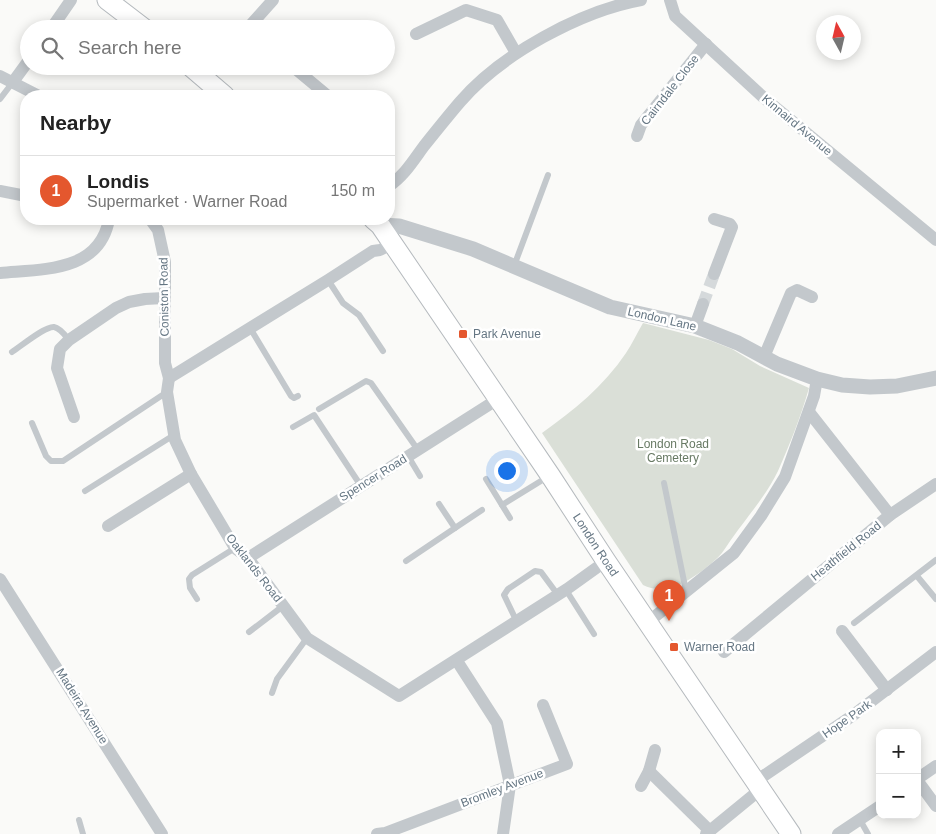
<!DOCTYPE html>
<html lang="en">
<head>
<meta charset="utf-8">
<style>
  :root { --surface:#fff; --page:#f6f6f6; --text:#222; --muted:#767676; --line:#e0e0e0; --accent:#e4572e }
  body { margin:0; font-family:Arial,sans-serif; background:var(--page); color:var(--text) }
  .controls { position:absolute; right:15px; bottom:15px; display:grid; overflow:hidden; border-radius:10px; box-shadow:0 2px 12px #0003 }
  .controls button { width:45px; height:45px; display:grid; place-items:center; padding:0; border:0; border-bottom:1px solid var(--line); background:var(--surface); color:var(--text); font:25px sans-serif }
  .compass { position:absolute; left:816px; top:15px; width:45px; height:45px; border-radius:50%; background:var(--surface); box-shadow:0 2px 12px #0003; rotate:352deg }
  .you { position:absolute; left:506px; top:470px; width:18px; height:18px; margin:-12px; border:4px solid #fff; border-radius:50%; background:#1a73e8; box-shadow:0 0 0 8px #1a73e833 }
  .badge { display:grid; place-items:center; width:32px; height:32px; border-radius:50%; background:var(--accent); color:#fff; font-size:16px; font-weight:700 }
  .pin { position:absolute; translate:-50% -41px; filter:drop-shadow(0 1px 2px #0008) }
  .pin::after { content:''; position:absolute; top:26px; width:18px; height:15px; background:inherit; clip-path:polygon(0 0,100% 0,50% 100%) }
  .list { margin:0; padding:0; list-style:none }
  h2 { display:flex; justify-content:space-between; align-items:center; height:65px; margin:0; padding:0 20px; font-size:21px }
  h2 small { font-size:16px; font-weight:400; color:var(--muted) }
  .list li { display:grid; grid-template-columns:32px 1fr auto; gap:15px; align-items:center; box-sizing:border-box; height:70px; padding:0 20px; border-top:1px solid var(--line) }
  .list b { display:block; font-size:19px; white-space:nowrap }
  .list p { margin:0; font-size:16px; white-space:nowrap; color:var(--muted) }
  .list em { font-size:16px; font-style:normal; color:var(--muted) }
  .icon { flex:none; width:28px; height:28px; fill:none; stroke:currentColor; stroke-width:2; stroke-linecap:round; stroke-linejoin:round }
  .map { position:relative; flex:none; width:936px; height:834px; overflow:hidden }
  .search { position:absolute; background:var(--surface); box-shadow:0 2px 12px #0003; left:20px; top:20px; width:375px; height:55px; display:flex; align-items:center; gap:12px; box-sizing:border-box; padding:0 18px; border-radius:28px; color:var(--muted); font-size:19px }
  .panel { position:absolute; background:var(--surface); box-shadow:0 2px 12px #0003; left:20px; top:90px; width:375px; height:135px; border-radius:20px }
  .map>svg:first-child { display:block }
  .green { fill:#dadfd7 }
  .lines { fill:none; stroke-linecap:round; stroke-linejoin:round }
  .minor-tunnel { stroke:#d5d9db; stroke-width:12; stroke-dasharray:12 6; stroke-linecap:butt }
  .primary-casing { stroke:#b5babe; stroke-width:21 }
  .service { stroke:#c3c8cc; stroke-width:6 }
  .minor { stroke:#c3c8cc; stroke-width:12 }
  .tertiary { stroke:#c3c8cc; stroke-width:15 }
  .primary { stroke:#fff; stroke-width:19 }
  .poi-dot { fill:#e4572e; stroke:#fff; stroke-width:2 }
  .labels { text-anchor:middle; stroke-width:5; stroke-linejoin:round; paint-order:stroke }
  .street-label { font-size:12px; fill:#657683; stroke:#fff }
  .poi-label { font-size:12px; fill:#657683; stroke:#fff; text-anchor:start }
  .park-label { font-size:12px; fill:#687a64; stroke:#fff }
</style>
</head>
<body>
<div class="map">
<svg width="936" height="834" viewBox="0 0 936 834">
  <rect width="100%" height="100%" fill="#fafaf8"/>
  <!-- green -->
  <path class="green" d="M643 323 709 340 732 349 760 366 809 388C801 416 790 444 778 471 767 494 748 516 733 537 727 545 722 555 714 561 696 577 667 598 643 585L542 433C573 411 604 386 626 353 632 344 637 333 643 323Z"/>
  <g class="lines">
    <!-- minor-tunnel -->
    <polyline class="minor-tunnel" points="703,304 714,274"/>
    <defs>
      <g id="primary">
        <polyline points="107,0 145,29"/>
        <polyline points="190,66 225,96"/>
        <path id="s1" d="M373 219 380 225 550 475 606 561 791 834"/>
      </g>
    </defs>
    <!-- primary casing -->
    <use href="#primary" class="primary-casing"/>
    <!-- service -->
    <g class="service">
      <polyline points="0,99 13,82"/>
      <polyline points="514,266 548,175"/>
      <polyline points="328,280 343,303 359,315 383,351"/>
      <polyline points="250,328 291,396 294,398 298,396"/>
      <path d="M12 352C20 347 45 326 54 327 60 328 65 335 69 340"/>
      <polyline points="319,409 366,381 371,383 418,450"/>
      <polyline points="32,423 46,456 51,461 63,461 167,392"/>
      <polyline points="293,427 314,415 361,486"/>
      <polyline points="408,456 420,476"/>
      <polyline points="486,479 510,518"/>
      <polyline points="664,483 686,591"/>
      <polyline points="85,491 174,435"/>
      <polyline points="439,504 455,528 482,510"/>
      <polyline points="502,505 549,476"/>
      <polyline points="406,561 455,528"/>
      <polyline points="917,576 936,599"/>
      <polyline points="566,590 594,634"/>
      <polyline points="197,599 190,588 189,579 192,575 235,548"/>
      <polyline points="517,622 504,595 508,589 535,571 541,572 558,595"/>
      <polyline points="854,623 936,560"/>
      <polyline points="249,632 283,606"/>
      <polyline points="272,693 277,679 307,638"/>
      <polyline points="79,820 83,834"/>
      <polyline points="860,820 868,834"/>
    </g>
    <!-- minor -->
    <g class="minor">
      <polyline points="670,0 675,16 763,97 936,240"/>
      <polyline points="51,29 71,0"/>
      <polyline points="247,29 273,0"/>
      <polyline points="416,34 466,10 497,20 516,53"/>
      <polyline points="292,66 328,96"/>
      <polyline points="0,76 39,96"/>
      <polyline points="203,78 214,66"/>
      <polyline points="13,82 29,60"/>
      <polyline points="637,136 641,125 706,44"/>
      <path d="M389 186C404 176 413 161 424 146 436 131 448 116 460 102 501 54 581 11 641 0"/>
      <polyline points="0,191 26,196"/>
      <polyline points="150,219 158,230 165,262 165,363 169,378 167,392 175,440 191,474 235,548 248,558 307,638 399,696 567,589 606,561"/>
      <path d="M0 273C43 269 100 272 109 219"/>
      <polyline points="714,274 732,227 730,224 714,219"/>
      <polyline points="695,326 703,304"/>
      <polyline points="764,357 791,293 797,290 812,297"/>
      <polyline points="169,378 328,280 373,251 380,250 392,244"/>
      <polyline points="74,417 57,368 60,349 69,340 116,308 129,302 145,299 164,298"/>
      <polyline points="890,515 936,484"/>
      <polyline points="108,526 191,474"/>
      <polyline points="248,558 498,399"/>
      <polyline points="0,579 162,834"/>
      <polyline points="648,622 734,553 761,516 785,477 814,396 817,379"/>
      <polyline points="842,631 887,690"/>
      <polyline points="724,652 890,515 809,412"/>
      <polyline points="457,661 497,723 510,785 503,834"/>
      <polyline points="649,771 710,831"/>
      <polyline points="917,779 936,766"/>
      <polyline points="917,780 936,806"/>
      <polyline points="756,781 852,716 936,652"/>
      <polyline points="641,786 649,771 655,750"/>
      <polyline points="377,834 385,833 567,764 543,705"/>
      <polyline points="706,834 761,789"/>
      <polyline points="838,834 880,806"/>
    </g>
    <!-- tertiary -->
    <polyline class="tertiary" points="380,225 399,226 473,249 610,307 695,326 738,343 777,364 817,379 842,385 870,387 897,386 936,378"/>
    <!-- primary -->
    <use href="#primary" class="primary"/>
  </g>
  <!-- markers -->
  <g class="poi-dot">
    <rect x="458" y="329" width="10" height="10" rx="2.5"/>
    <rect x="669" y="642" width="10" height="10" rx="2.5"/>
  </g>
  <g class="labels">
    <!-- street labels -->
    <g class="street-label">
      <text transform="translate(670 90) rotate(-52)" y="4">Cairndale Close</text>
      <text transform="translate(797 125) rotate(40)" y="4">Kinnaird Avenue</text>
      <text transform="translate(164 297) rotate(-91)" y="4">Coniston Road</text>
      <text transform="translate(662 319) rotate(13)" y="4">London Lane</text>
      <text transform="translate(373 478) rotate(-32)" y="4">Spencer Road</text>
      <text dy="4" stroke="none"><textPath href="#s1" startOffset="395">London Road</textPath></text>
      <text transform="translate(846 551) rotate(-39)" y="4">Heathfield Road</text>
      <text transform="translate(254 568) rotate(52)" y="4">Oaklands Road</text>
      <text transform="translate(82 706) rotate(58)" y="4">Madeira Avenue</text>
      <text transform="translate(847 719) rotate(-35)" y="4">Hope Park</text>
      <text transform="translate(502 788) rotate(-21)" y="4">Bromley Avenue</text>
    </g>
    <!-- poi labels -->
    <g class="poi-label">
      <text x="473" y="338">Park Avenue</text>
      <text x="684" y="651">Warner Road</text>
    </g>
    <!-- park labels -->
    <g class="park-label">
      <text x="673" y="448">London Road<tspan x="673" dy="14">Cemetery</tspan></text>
    </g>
  </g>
</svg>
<div class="controls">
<button>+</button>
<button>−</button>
</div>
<svg class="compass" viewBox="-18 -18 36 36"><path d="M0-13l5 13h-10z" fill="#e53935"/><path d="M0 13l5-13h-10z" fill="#767676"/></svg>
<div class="you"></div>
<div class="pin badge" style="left:669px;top:621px">1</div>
<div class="search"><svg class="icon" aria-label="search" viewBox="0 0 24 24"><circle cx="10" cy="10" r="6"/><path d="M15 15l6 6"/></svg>Search here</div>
<section class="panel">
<h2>Nearby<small></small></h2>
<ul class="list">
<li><span class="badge">1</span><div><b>Londis</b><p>Supermarket · Warner Road</p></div><em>150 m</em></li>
</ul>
</section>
</div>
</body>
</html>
